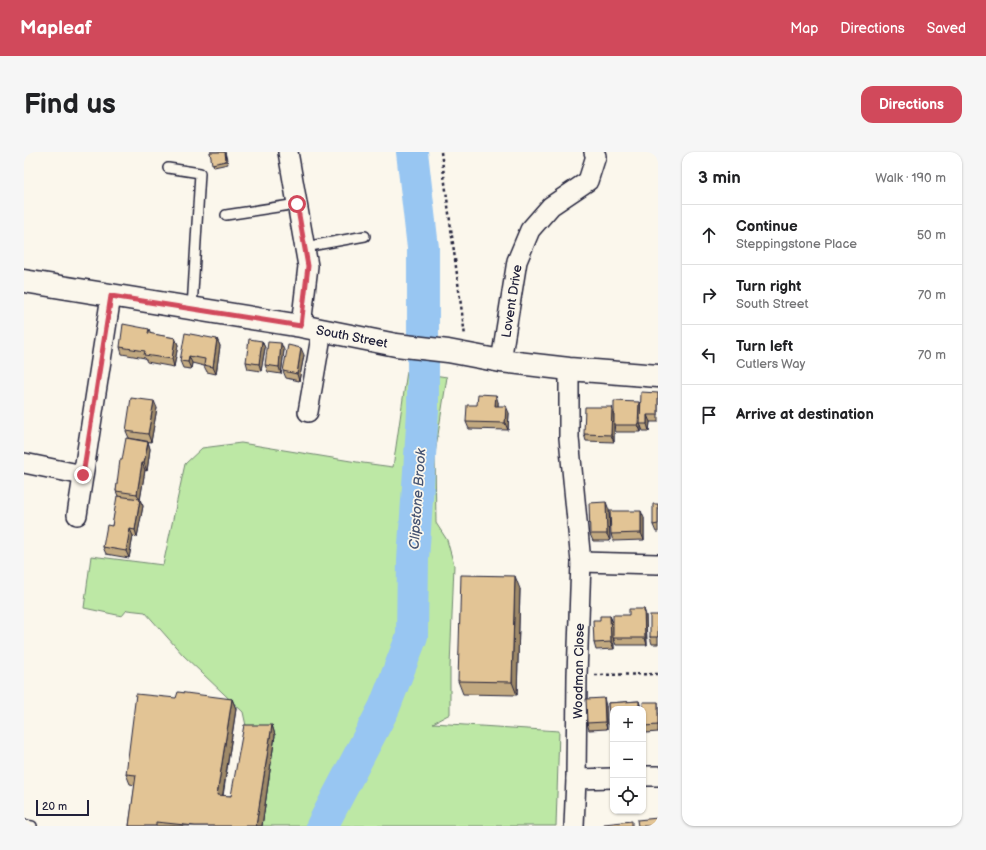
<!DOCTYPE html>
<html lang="en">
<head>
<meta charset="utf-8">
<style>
  :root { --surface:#fff; --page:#f6f6f6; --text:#202124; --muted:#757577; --line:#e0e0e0; --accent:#d1495b }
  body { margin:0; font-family:"Balsamiq Sans",sans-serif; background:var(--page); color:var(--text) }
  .controls { position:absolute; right:12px; bottom:12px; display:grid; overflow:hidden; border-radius:8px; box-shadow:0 1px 3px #0004 }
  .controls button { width:36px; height:36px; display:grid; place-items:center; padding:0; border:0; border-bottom:1px solid var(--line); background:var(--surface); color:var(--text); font:20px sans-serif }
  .scale { position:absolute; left:12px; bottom:10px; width:53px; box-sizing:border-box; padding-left:4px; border:2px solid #22223b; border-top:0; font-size:11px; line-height:14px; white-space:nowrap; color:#22223b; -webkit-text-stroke:3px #fbf7ec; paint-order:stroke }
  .stop { position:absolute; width:12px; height:12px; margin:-9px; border:3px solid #d1495b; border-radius:50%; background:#fff }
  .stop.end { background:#d1495b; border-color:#fff; box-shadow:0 1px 4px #0008 }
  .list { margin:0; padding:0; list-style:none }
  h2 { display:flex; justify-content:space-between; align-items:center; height:52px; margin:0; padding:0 16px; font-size:17px }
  h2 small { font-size:13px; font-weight:400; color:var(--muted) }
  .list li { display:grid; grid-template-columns:26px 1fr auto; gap:12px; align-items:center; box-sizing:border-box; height:60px; padding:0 16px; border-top:1px solid var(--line) }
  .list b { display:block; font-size:15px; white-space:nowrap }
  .list p { margin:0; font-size:13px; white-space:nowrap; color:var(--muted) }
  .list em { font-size:13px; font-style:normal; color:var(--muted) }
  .icon { flex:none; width:22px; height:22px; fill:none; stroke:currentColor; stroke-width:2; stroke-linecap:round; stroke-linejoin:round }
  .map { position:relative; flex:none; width:634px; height:674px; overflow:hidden; border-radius:12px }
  header { display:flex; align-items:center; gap:24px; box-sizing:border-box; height:56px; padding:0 20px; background:var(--accent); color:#fff }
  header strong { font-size:19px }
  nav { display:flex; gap:22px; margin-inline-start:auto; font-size:14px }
  .intro { display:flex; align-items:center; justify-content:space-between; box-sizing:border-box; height:96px; padding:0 24px }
  h1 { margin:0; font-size:28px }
  .button { padding:10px 18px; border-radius:12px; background:var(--accent); color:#fff; font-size:14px; font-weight:700 }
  main { display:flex; gap:24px; padding:0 24px }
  aside { flex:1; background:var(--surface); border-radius:12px; box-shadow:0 1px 3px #0004 }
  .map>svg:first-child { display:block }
  .green { fill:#bde8a5; stroke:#708570 }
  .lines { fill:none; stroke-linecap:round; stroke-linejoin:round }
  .river { stroke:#98c6f2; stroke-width:32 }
  .lane-casing { stroke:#22223b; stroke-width:12 }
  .street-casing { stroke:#22223b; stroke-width:22 }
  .secondary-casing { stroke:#22223b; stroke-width:25 }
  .path { stroke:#22223b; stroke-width:2.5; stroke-dasharray:3 3; stroke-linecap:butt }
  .lane { stroke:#fbf7ec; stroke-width:9 }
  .street { stroke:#fbf7ec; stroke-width:19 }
  .secondary { stroke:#fbf7ec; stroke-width:22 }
  .wall { fill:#c2a980; stroke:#22223b }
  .shaded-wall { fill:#9e8968; stroke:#22223b }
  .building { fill:#e2c495; stroke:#22223b }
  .route { stroke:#d1495b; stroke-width:5 }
  .labels { text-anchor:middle; stroke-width:3.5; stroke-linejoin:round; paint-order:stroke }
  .street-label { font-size:13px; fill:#22223b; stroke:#fbf7ec }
  .water-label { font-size:14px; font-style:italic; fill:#455372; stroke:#fbf7ec }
</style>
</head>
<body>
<header>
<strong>Mapleaf</strong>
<nav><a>Map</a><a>Directions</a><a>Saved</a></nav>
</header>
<div class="intro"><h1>Find us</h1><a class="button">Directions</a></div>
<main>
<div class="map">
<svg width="634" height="674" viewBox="0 0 634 674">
  <rect width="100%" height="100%" fill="#fbf7ec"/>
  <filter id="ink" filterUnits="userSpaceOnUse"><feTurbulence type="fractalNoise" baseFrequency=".025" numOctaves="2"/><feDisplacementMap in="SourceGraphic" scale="8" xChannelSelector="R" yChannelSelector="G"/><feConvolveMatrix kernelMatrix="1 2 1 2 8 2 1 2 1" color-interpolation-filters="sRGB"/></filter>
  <g filter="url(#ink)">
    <!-- green -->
    <polygon class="green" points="383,219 423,225 411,302 412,371 423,388 430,413 426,515 426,562 409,571 535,579 532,674 238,674 251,583 224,583 219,560 159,503 121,460 103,458 98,464 60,456 67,404 139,413 161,312 178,296 217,291 339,311 369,315"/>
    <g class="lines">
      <!-- river -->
      <polyline class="river" points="298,674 360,556 388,484 389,408 399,259 399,96 388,0"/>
      <defs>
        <g id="lane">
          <polyline points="144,16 176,21 168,157"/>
          <polyline points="202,63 273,52"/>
          <polyline points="281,95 341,84"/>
          <polyline points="0,673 8,674"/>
        </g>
        <g id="street">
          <polyline points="264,0 284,114 277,174"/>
          <polyline points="477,209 493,109 506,78 527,54 564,29 572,4 570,0"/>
          <polyline points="545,217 545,286 557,410 553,523 552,627 550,674"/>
          <polyline points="284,260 298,179"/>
          <polyline points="0,311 59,323"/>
          <polyline points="53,363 87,144"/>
          <polyline points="557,410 634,412"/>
          <polyline points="619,624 634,624"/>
          <polyline points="552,627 589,626"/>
        </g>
        <polyline id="secondary" points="0,129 277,174 372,193 424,199 477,209 545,217 634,224"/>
      </defs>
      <!-- lane casing -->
      <use href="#lane" class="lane-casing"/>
      <!-- street casing -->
      <use href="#street" class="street-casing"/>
      <!-- secondary casing -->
      <use href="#secondary" class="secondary-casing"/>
      <!-- path -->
      <g class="path">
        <polyline points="417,0 441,184"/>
        <polyline points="571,523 634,522"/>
      </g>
      <!-- lane -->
      <use href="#lane" class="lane"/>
      <!-- street -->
      <use href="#street" class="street"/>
      <!-- secondary -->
      <use href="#secondary" class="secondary"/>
    </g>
    <!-- wall -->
    <g class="wall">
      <polygon points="186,0 201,0 204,12 190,15"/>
      <polygon points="125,177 127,182 151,186 154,193 150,215 123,210 121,206 98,202 96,195"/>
      <polygon points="193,187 196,194 192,222 183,220 180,214 168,211 167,217 159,216 156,209"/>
      <polygon points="238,189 241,196 237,219 224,217 222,210"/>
      <polygon points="260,198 257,222 244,220 241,213"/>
      <polygon points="280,203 275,229 262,226 259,219"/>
      <polygon points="634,241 634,270 626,270 625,279 619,279 617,274 617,280 592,280 590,274 590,290 562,289 560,282 590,261 617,255"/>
      <polygon points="474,250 474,254 485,261 484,278 445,277 442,270 453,253"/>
      <polygon points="133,256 127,290 105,286 102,279"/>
      <polygon points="124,290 126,297 123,319 121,318 116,348 119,354 113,385 109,384 105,406 82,402 79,395 88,374 94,344 92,339 98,308"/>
      <polygon points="634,352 634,380 632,380 629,373"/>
      <polygon points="585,358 586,389 569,389 566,382"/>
      <polygon points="620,366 620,388 589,389 587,382"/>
      <polygon points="496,437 493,543 439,542 434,529"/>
      <polygon points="620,457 622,464 623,493 592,493 589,486 605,463"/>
      <polygon points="634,463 634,492 628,492 626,485"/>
      <polygon points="586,464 589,471 590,497 572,498 570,491 576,468"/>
      <polygon points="152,546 208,547 212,557 199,644 207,644 248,573 251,583 238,674 105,674 111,633 106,632 102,622"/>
      <polygon points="615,549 617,557 589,557 589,582 588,582 586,575 584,551"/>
      <polygon points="634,550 634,580 622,581 620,574"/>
      <polygon points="582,554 583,577 565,578 563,571"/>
    </g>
    <!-- shaded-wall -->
    <g class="shaded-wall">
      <polygon points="151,186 154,193 150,215 148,207"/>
      <polygon points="193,187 196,194 192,222 189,215"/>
      <polygon points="238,189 241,196 237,219 235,212"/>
      <polygon points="257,191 260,198 257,222 255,215"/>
      <polygon points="277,196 280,203 275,229 273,222"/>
      <polygon points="165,204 168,211 167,217 164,210"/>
      <polygon points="472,243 474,250 474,261 471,254"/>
      <polygon points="130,249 133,256 127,290 124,282"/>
      <polygon points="615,250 618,257 616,272 617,274 617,280 614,273"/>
      <polygon points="482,254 485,261 484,278 481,271"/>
      <polygon points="588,255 590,263 590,290 587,283"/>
      <polygon points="623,263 626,270 625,279 623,272"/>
      <polygon points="124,290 126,297 123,319 120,311"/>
      <polygon points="118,311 121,318 116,348 119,354 113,385 111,378 116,348 113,342"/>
      <polygon points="582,350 585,358 586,389 583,382"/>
      <polygon points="617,359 620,366 620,388 617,381"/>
      <polygon points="106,377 109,384 105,406 102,399"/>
      <polygon points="491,424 496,437 493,543 488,530"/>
      <polygon points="620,457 622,464 623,493 621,486"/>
      <polygon points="586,464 589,471 590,497 587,490"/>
      <polygon points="580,546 582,554 583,577 581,570"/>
      <polygon points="208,547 212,557 197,654 193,643"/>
      <polygon points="615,549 617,556 617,557 615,557"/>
      <polygon points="248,573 251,583 238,674 232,674"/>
    </g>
    <!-- building -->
    <g class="building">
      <polygon points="186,0 201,0 202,9 188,12"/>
      <polygon points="99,172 125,177 124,181 151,186 148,207 120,203 121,199 96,195"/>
      <polygon points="161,181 193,187 189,215 180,213 181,207 165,204 164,210 156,209"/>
      <polygon points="225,187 238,189 235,212 222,210"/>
      <polygon points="244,190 257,191 255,215 241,213"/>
      <polygon points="264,193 277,196 273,222 259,219"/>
      <polygon points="617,240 634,241 634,263 623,263 623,272 616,272"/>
      <polygon points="454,242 472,243 471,254 482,254 481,271 442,270 443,253 453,253"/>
      <polygon points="107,246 130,249 124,282 102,279"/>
      <polygon points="590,249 615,250 614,273 590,273"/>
      <polygon points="561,255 588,255 587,283 560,282"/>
      <polygon points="102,286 124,290 120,311 118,311 113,342 92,339 96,308 98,308"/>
      <polygon points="93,344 116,347 111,378 106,377 102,399 79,395 83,373 88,374"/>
      <polygon points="582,350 583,382 566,382 565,351"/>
      <polygon points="629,352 634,352 634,372 629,373"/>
      <polygon points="586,359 617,359 617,381 587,382"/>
      <polygon points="437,423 491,424 488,530 434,529"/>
      <polygon points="605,457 620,457 621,486 589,486 589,463 605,463"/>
      <rect x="626" y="463" width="8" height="22"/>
      <polygon points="576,464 586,464 587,490 570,491 569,468 576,468"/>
      <polygon points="154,540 208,547 193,643 207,644 220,573 248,573 232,674 171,674 132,670 132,674 105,674 112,623 102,622 112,542 152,546"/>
      <polygon points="580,546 581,570 563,571 562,547"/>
      <polygon points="615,549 615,557 589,557 589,574 586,575 584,551"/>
      <polygon points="619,550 634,550 634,573 620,574"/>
      <polygon points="634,666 634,674 614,674 613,668"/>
      <polygon points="608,669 608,674 580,674 580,672"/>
    </g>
  </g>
  <g class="lines" filter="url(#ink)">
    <!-- route -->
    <polyline class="route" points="59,323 87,144 277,174 284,114 273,52"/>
  </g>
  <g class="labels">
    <!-- street labels -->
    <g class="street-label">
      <text transform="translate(487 149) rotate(-81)" y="5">Lovent Drive</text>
      <text transform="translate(328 184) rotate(11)" y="5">South Street</text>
      <text transform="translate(554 519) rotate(-89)" y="5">Woodman Close</text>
    </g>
    <!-- water labels -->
    <g class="water-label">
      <text transform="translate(393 347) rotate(-86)" y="5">Clipstone Brook</text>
    </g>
  </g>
</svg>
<div class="controls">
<button>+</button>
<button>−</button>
<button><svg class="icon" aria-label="locate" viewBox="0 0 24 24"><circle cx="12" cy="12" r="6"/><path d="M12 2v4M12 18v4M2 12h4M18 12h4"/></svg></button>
</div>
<div class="scale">20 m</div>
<div class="stop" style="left:273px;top:52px"></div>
<div class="stop end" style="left:59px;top:323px"></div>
</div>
<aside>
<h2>3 min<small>Walk · 190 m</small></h2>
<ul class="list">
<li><svg class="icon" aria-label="ahead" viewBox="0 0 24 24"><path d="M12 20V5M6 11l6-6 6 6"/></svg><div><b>Continue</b><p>Steppingstone Place</p></div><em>50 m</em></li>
<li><svg class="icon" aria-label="right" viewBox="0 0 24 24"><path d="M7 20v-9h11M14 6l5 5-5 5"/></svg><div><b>Turn right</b><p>South Street</p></div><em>70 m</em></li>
<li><svg class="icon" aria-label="left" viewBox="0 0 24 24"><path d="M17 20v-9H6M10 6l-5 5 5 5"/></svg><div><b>Turn left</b><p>Cutlers Way</p></div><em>70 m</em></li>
<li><svg class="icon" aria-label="arrive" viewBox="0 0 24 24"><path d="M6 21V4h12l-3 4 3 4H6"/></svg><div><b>Arrive at destination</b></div></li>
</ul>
</aside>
</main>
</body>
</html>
